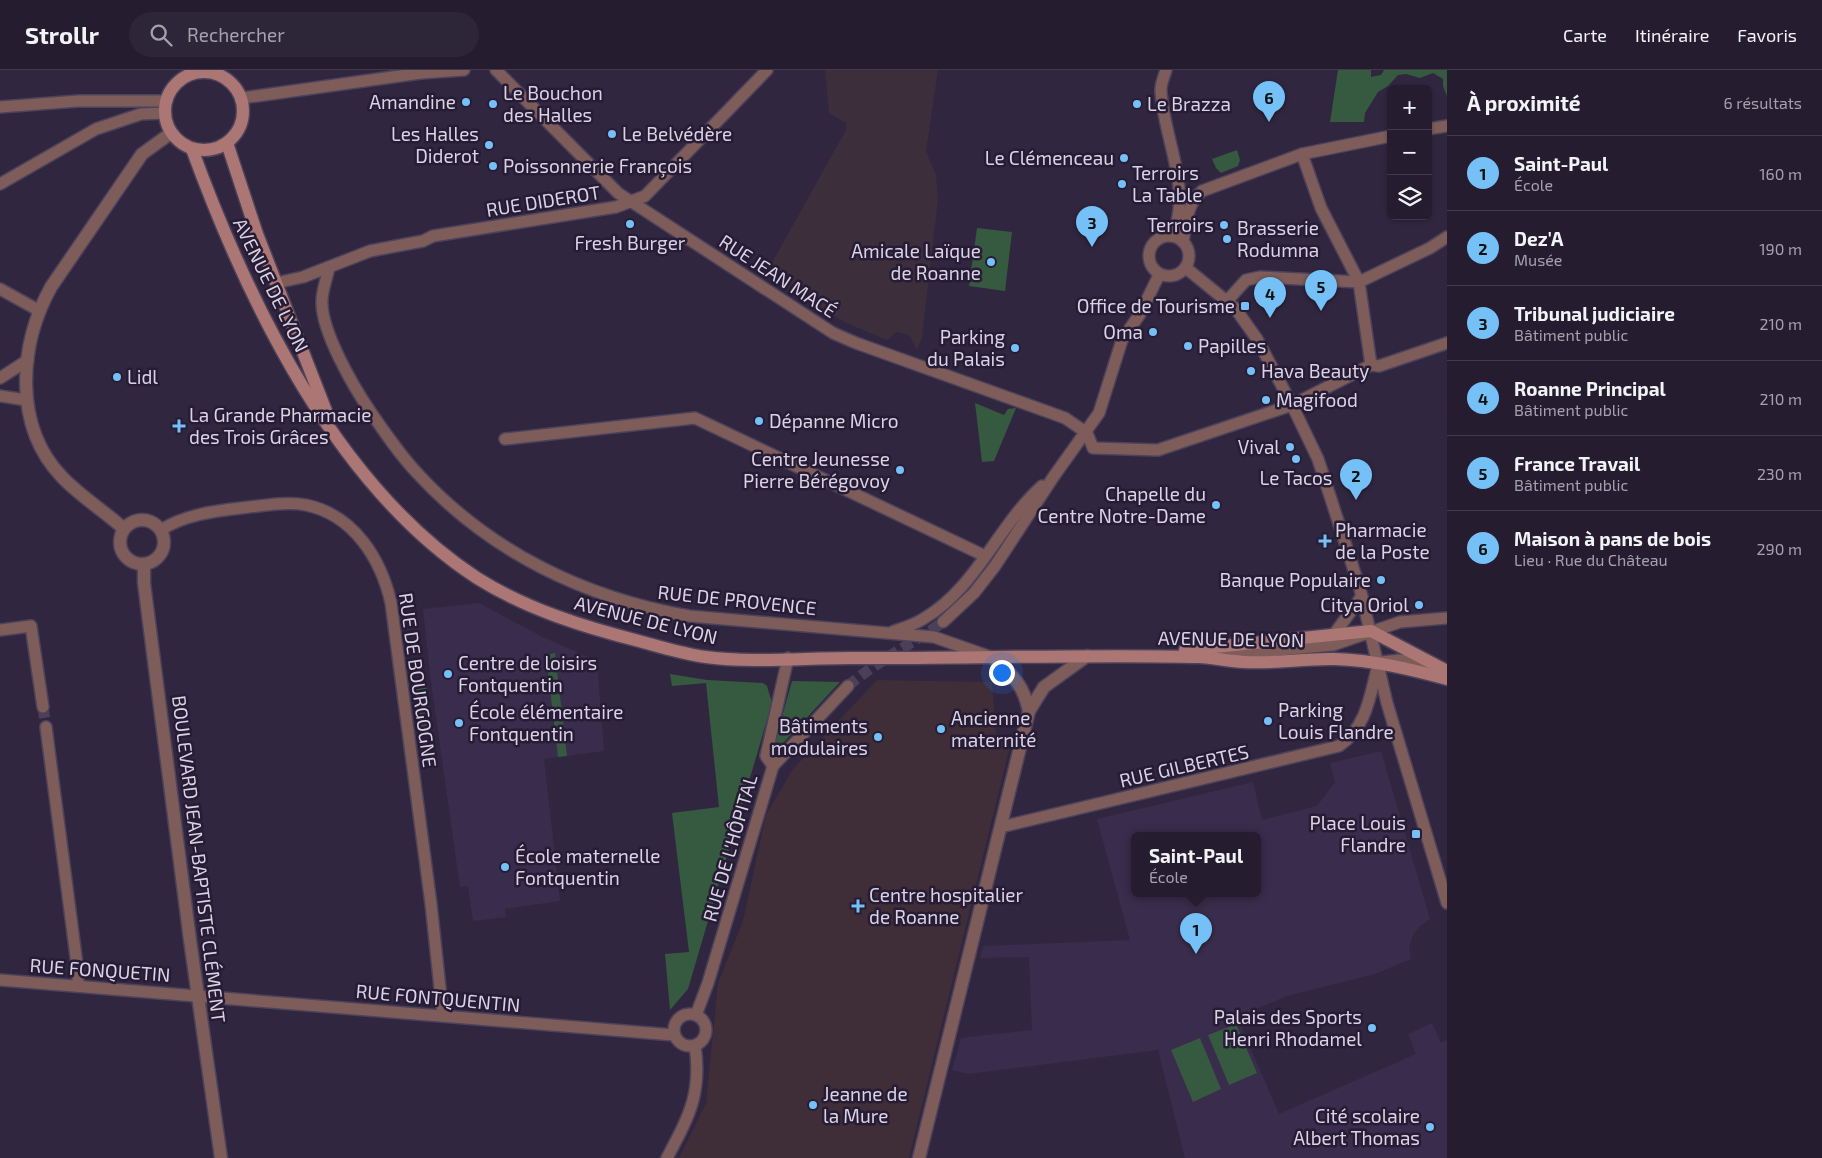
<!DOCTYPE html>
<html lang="fr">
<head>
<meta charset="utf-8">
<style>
  :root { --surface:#251c30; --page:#2d2538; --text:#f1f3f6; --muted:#a3a1ab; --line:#423a4c; --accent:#75c0f6 }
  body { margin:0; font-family:"Exo 2",sans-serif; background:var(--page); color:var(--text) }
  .controls { position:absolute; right:15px; top:15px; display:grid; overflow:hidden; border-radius:8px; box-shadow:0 1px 4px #0004 }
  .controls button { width:45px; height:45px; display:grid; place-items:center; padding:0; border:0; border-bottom:1px solid var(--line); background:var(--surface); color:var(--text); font:25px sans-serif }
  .you { position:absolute; left:1001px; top:602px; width:18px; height:18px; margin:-12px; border:4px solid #fff; border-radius:50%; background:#1a73e8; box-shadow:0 0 0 8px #1a73e833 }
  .badge { display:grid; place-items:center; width:32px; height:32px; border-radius:50%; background:var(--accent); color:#111; font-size:16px; font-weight:700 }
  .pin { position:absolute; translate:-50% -41px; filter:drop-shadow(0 1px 2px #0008) }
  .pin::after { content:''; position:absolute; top:26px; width:18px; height:15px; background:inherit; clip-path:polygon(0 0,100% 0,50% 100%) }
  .popup { position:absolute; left:1131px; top:762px; width:130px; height:65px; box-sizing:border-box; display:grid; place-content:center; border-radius:8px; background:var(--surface); filter:drop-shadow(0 1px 4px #0005); font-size:16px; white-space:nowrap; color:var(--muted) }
  .popup b { font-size:19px; color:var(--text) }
  .popup::after { content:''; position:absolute; left:50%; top:100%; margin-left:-10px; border:10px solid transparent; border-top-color:var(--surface) }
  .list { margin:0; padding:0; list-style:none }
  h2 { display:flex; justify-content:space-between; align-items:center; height:65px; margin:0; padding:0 20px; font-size:21px }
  h2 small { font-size:16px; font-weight:400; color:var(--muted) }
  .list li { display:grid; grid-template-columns:32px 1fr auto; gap:15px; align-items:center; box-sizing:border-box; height:75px; padding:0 20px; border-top:1px solid var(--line) }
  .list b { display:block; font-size:19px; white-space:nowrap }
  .list p { margin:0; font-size:16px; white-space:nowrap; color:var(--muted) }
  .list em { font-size:16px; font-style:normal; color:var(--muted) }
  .icon { flex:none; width:28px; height:28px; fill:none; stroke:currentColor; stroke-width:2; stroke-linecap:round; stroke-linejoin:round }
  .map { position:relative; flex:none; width:1447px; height:1088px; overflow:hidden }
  header { display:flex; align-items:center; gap:30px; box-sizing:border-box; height:70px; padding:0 25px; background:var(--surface); border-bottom:1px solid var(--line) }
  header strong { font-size:24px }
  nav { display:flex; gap:28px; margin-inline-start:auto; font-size:18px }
  .search { width:350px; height:45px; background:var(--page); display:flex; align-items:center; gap:12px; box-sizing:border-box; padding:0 18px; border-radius:28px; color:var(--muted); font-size:19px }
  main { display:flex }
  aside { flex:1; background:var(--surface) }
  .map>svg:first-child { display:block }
  .commercial { fill:#3d2e3b }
  .built { fill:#3a2c4c; fill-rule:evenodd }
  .medical { fill:#3f2d37 }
  .green { fill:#355a3f }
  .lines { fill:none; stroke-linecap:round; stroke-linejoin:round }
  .minor-tunnel { stroke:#4a4059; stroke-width:11; stroke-dasharray:11 5.5; stroke-linecap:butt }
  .minor-casing { stroke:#4c425a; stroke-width:14 }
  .tertiary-casing { stroke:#4c425a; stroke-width:15 }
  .secondary-casing { stroke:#4c425a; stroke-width:15 }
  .minor { stroke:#7d5c5a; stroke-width:11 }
  .tertiary { stroke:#7d5c5a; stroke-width:12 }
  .secondary { stroke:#ab7673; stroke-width:12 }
  .poi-dot { fill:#75c0f6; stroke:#271c35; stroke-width:2 }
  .labels { text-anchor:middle; stroke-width:5; stroke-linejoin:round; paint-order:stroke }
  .poi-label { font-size:19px; fill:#dad3e4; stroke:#271c35; text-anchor:start }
  .street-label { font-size:19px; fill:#dad3e4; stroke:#271c35 }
</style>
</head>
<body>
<header>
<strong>Strollr</strong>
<div class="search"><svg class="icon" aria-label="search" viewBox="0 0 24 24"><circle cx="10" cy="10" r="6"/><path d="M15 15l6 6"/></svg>Rechercher</div>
<nav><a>Carte</a><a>Itinéraire</a><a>Favoris</a></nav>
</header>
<main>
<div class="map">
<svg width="1447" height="1088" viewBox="0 0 1447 1088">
  <rect width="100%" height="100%" fill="#312640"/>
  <!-- commercial -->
  <polygon class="commercial" points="825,0 938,0 926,81 936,105 938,129 922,267 917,280 909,265 897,262 887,270 844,252 794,220 789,209 769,198 846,60 846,53 829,43"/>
  <!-- built -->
  <g class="built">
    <polygon points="479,533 543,567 597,591 604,681 544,689 560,831 505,839 506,847 473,851 468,816 460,817 431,612 423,539"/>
    <path d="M1381 681 1430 849 1420 856 1413 865 1409 878 1411 889 1375 904 1287 926 1237 947 1279 1044 1416 984 1408 964 1432 953 1441 973 1447 970V1088H1185L1158 980 968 1004 952 1000 961 968 1032 960 1029 887 980 888 983 876 1130 870 1097 749 1253 712 1262 750 1317 736 1335 712 1330 693ZM1135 765H1257V823H1135Z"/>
  </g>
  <!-- medical -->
  <polygon class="medical" points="877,610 992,612 996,664 1012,668 909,1088 679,1088 706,1033 718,913 743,851 766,745 793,699"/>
  <!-- green -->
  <g class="green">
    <polygon points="1338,0 1371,0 1371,7 1381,5 1384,0 1447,0 1447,26 1443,16 1443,9 1433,3 1420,8 1406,4 1398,5 1388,16 1378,22 1365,43 1364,52 1330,52"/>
    <polygon points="1237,80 1240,90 1238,96 1221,103 1216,98 1212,89"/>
    <polygon points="977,158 1012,162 1005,221 969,216"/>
    <polygon points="975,333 1004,345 1008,339 1016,338 994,391 982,392"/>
    <polygon points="555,583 567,686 558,687 546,585"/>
    <polygon points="670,604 707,610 763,613 767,616 772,633 688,919 670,940 665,884 689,882 672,743 719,737 706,613 672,616"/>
    <polygon points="792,611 840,612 771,686"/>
    <polygon points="426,613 432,664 420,665 414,614"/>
    <polygon points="1236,954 1257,1003 1229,1015 1208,965"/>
    <polygon points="1200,968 1221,1019 1193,1032 1171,980"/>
  </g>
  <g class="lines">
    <!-- minor-tunnel -->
    <g class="minor-tunnel">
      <path d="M848 616C877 591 912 574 943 552"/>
      <polyline points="43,637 46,657"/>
    </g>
    <defs>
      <g id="minor">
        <polyline points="215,0 215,3"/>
        <polyline points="496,0 618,123 833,263 856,273 1065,348 1087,363 1093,378 1158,380 1292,335 1371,295 1379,296 1447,273"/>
        <path d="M1166 0C1164 7 1160 15 1161 22 1164 69 1193 121 1172 166"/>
        <polyline points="242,28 421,3 464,0"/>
        <polyline points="0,37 78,31 166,31"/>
        <polyline points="1428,59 1447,56"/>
        <polyline points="1302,84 1321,138 1359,212 1371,295"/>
        <polyline points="0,114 96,59 141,44 165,43"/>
        <circle cx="1169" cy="186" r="20"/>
        <path d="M1183 172C1186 154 1187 133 1202 121L1302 84 1391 66"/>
        <path d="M329 197C327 209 321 222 322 234 323 264 353 316 370 341 385 363 400 385 418 404 490 482 585 528 689 546L934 567 988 586"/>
        <polyline points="1186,198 1235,238 1257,269 1292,335 1318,389 1360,519 1387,633 1447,833"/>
        <polyline points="276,213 303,207 370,181 423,171 433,166 452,163 616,137 645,126 767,0"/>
        <polyline points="0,219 38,240"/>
        <polyline points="1227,231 1246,210 1260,207 1359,212 1430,178 1447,167"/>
        <polyline points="0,308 28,290"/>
        <polyline points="0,326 26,330"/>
        <polyline points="505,369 695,348 985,486"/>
        <path d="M161 460C184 445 214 441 241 438 262 436 286 431 306 435 354 445 381 489 391 533L431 834 443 946"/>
        <polyline points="943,552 974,523 995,496 1054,406 1099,343 1122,270 1140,244 1159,205"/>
        <polyline points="0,560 31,556 43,637"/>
        <path d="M892 562C902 558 914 555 923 549 976 519 998 455 1042 416"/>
        <polyline points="1335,563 1362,526"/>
        <polyline points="1218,586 1333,575 1400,552 1447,548"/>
        <polyline points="1382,592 1399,590 1431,594"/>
        <polyline points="46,657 78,902 78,916"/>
        <polyline points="773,696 766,686 788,588"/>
        <path d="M1001 757 1339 676C1367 657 1370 625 1378 595"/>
        <polyline points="0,910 674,965"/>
        <circle cx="690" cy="960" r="16"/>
        <polyline points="696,945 708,913 773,696 848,616"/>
        <path d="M667 1088C689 1046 702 1024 695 975"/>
      </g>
      <g id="tertiary">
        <circle cx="142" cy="472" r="22"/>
        <path d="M123 458C104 441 80 426 62 407 13 356 19 275 51 217L142 84 171 63"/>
        <polyline points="144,494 144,513 190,870 221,1088"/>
        <path d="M994 589C1014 607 1023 614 1029 641"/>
        <polyline points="919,1088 1029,641 1044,617 1087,586"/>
      </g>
      <g id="secondary">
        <circle cx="204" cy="41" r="39"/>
        <polyline points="227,73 257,164 326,341"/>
        <path d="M192 79C248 232 336 416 477 508 526 539 584 557 639 571 661 577 683 584 706 587 750 593 804 588 850 588 966 589 1083 584 1199 587 1214 588 1229 591 1244 592 1274 594 1305 588 1335 589 1373 590 1410 599 1447 609"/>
        <polyline points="1185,580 1371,561 1447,601"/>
      </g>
    </defs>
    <!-- minor casing -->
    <use href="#minor" class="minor-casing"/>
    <!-- tertiary casing -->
    <use href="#tertiary" class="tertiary-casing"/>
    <!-- secondary casing -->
    <use href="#secondary" class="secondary-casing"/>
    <!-- minor -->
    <use href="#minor" class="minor"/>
    <!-- tertiary -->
    <use href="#tertiary" class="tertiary"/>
    <!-- secondary -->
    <use href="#secondary" class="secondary"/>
  </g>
  <!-- markers -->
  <g class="poi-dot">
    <circle cx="466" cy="32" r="5"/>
    <circle cx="493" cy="34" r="5"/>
    <circle cx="1137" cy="34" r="5"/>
    <circle cx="612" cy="64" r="5"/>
    <circle cx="489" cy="75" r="5"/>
    <circle cx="1124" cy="88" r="5"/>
    <circle cx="493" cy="96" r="5"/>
    <circle cx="1122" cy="114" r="5"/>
    <circle cx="630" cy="154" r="5"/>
    <circle cx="1224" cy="155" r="5"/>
    <circle cx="1227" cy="169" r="5"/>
    <circle cx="991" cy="192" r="5"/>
    <rect x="1240" y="231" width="10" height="10" rx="2.5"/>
    <circle cx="1153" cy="262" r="5"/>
    <circle cx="1188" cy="276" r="5"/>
    <circle cx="1015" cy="278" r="5"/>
    <circle cx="1251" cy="301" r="5"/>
    <circle cx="117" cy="307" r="5"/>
    <circle cx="1266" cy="330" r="5"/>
    <circle cx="759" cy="351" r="5"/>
    <path d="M176.5 348.5h5v5h5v5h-5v5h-5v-5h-5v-5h5z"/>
    <circle cx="1290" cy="377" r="5"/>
    <circle cx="1296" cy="389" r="5"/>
    <circle cx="900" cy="400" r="5"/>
    <circle cx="1216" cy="435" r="5"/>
    <path d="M1322.5 463.5h5v5h5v5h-5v5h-5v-5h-5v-5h5z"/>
    <circle cx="1381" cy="510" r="5"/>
    <circle cx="1419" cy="535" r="5"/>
    <circle cx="448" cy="604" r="5"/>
    <circle cx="1268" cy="651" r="5"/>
    <circle cx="459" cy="653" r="5"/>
    <circle cx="941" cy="659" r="5"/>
    <circle cx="878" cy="667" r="5"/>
    <rect x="1411" y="759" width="10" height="10" rx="2.5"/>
    <circle cx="505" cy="797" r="5"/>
    <path d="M855.5 828.5h5v5h5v5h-5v5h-5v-5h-5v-5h5z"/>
    <circle cx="1372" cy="958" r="5"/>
    <circle cx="813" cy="1035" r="5"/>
    <circle cx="1430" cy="1057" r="5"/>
  </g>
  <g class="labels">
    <!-- poi labels -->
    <g class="poi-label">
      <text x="503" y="30">Le Bouchon<tspan x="503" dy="22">des Halles</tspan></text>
      <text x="456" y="39" text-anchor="end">Amandine</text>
      <text x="1147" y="41">Le Brazza</text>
      <text x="479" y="71" text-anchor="end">Les Halles<tspan x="479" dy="22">Diderot</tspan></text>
      <text x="622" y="71">Le Belvédère</text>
      <text x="1114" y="95" text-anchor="end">Le Clémenceau</text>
      <text x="503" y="103">Poissonnerie François</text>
      <text x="1132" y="110">Terroirs<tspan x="1132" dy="22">La Table</tspan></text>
      <text x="1214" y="162" text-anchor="end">Terroirs</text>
      <text x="1237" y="165">Brasserie<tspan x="1237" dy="22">Rodumna</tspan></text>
      <text x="630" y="180" text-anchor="middle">Fresh Burger</text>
      <text x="981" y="188" text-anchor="end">Amicale Laïque<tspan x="981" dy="22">de Roanne</tspan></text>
      <text x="1235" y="243" text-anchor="end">Office de Tourisme</text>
      <text x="1143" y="269" text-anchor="end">Oma</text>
      <text x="1005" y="274" text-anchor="end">Parking<tspan x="1005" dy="22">du Palais</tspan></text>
      <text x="1198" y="283">Papilles</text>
      <text x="1261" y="308">Hava Beauty</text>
      <text x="127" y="314">Lidl</text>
      <text x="1276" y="337">Magifood</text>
      <text x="189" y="352">La Grande Pharmacie<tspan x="189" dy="22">des Trois Grâces</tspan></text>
      <text x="769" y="358">Dépanne Micro</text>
      <text x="1280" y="384" text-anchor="end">Vival</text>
      <text x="890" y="396" text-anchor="end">Centre Jeunesse<tspan x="890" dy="22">Pierre Bérégovoy</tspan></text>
      <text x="1296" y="415" text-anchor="middle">Le Tacos</text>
      <text x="1206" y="431" text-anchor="end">Chapelle du<tspan x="1206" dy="22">Centre Notre-Dame</tspan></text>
      <text x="1335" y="467">Pharmacie<tspan x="1335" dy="22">de la Poste</tspan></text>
      <text x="1371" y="517" text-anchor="end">Banque Populaire</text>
      <text x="1409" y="542" text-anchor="end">Citya Oriol</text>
      <text x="458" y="600">Centre de loisirs<tspan x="458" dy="22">Fontquentin</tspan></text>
      <text x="1278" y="647">Parking<tspan x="1278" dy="22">Louis Flandre</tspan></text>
      <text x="469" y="649">École élémentaire<tspan x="469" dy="22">Fontquentin</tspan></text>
      <text x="951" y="655">Ancienne<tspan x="951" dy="22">maternité</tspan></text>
      <text x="868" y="663" text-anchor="end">Bâtiments<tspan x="868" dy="22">modulaires</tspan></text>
      <text x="1406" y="760" text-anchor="end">Place Louis<tspan x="1406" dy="22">Flandre</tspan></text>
      <text x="515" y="793">École maternelle<tspan x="515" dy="22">Fontquentin</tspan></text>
      <text x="869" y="832">Centre hospitalier<tspan x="869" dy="22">de Roanne</tspan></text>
      <text x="1362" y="954" text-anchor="end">Palais des Sports<tspan x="1362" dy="22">Henri Rhodamel</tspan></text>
      <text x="823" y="1031">Jeanne de<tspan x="823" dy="22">la Mure</tspan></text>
      <text x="1420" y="1053" text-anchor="end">Cité scolaire<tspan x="1420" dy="22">Albert Thomas</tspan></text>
    </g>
    <!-- street labels -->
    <g class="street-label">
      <text transform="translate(543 131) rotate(-9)" y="7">RUE DIDEROT</text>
      <text transform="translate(778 206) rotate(33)" y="7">RUE JEAN MACÉ</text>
      <text transform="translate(271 215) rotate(64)" y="7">AVENUE DE LYON</text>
      <text transform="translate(737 530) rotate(6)" y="7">RUE DE PROVENCE</text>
      <text transform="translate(646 550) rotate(14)" y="7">AVENUE DE LYON</text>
      <text transform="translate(1231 569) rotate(1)" y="7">AVENUE DE LYON</text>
      <text transform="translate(418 610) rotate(82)" y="7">RUE DE BOURGOGNE</text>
      <text transform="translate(1184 696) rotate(-13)" y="7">RUE GILBERTES</text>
      <text transform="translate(730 778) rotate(-74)" y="7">RUE DE L'HÔPITAL</text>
      <text transform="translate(199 789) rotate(83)" y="7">BOULEVARD JEAN-BAPTISTE CLÉMENT</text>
      <text transform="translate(100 900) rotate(4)" y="7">RUE FONQUETIN</text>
      <text transform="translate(438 928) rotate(5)" y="7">RUE FONTQUENTIN</text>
    </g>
  </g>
</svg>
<div class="controls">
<button>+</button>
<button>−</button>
<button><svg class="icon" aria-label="layers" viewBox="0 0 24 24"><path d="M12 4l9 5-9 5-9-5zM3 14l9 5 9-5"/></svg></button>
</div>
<div class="you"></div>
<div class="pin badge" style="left:1196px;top:884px">1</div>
<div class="popup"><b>Saint-Paul</b>École</div>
<div class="pin badge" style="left:1356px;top:430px">2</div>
<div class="pin badge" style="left:1092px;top:177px">3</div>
<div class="pin badge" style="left:1270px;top:248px">4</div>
<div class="pin badge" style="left:1321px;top:241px">5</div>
<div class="pin badge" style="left:1269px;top:52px">6</div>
</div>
<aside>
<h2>À proximité<small>6 résultats</small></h2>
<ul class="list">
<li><span class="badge">1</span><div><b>Saint-Paul</b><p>École</p></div><em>160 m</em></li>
<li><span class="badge">2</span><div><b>Dez'A</b><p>Musée</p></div><em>190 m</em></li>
<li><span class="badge">3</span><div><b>Tribunal judiciaire</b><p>Bâtiment public</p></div><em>210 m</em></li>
<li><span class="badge">4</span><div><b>Roanne Principal</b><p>Bâtiment public</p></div><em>210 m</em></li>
<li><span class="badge">5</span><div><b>France Travail</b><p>Bâtiment public</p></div><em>230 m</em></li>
<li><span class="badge">6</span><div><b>Maison à pans de bois</b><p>Lieu · Rue du Château</p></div><em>290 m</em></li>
</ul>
</aside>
</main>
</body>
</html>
